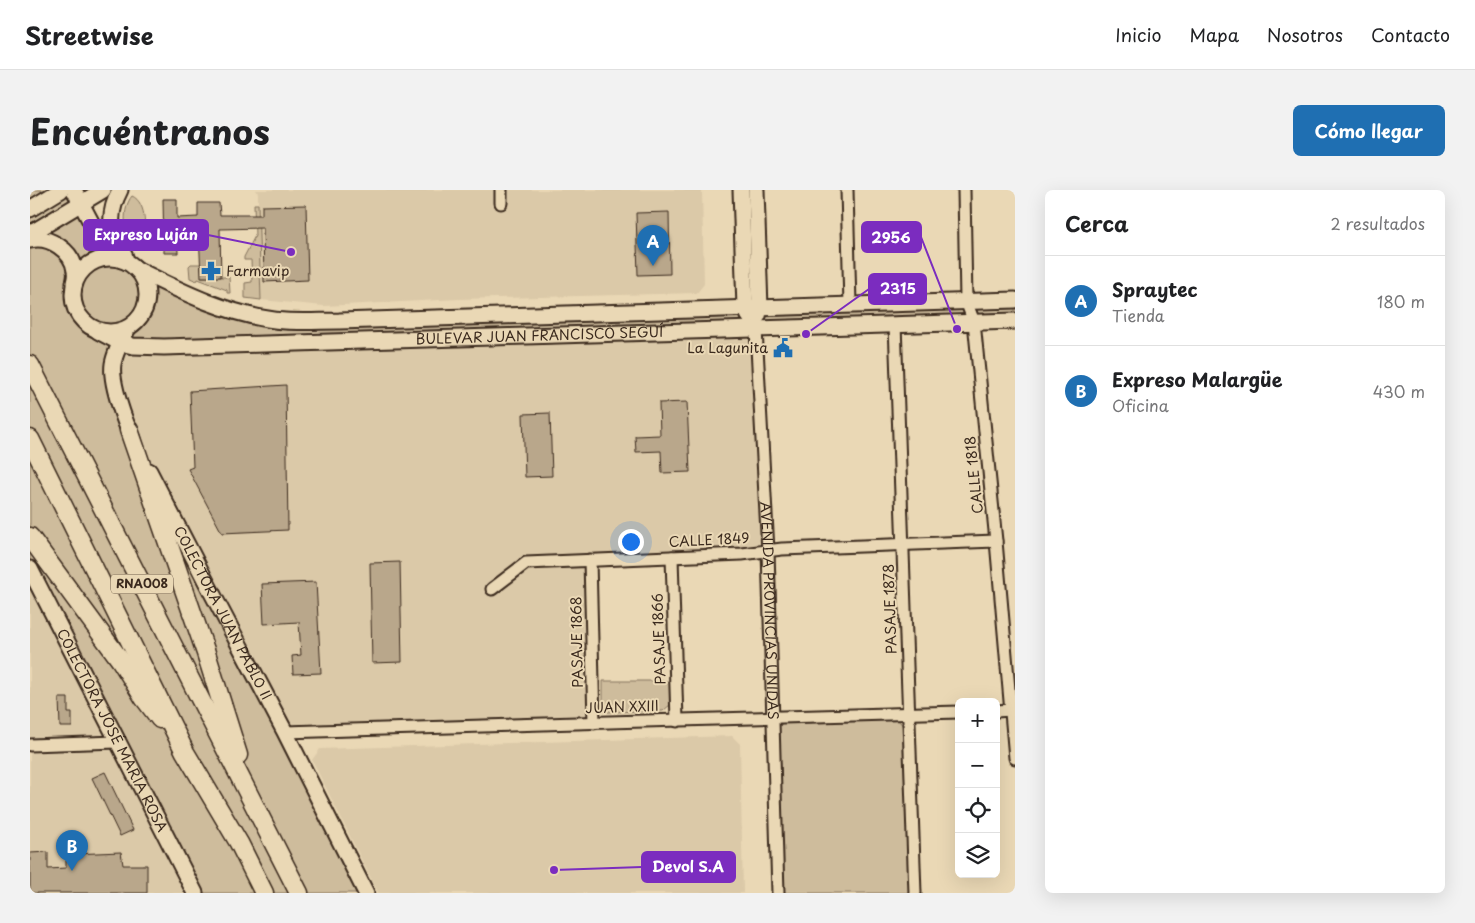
<!DOCTYPE html>
<html lang="es">
<head>
<meta charset="utf-8">
<style>
  :root { --surface:#fff; --page:#f2f2f2; --text:#202124; --muted:#757577; --line:#e0e0e0; --accent:#1f6fb2 }
  body { margin:0; font-family:"Playpen Sans",sans-serif; background:var(--page); color:var(--text) }
  .controls { position:absolute; right:15px; bottom:15px; display:grid; overflow:hidden; border-radius:8px; box-shadow:0 5px 20px #0002 }
  .controls button { width:45px; height:45px; display:grid; place-items:center; padding:0; border:0; border-bottom:1px solid var(--line); background:var(--surface); color:var(--text); font:25px sans-serif }
  .you { position:absolute; left:600px; top:351px; width:18px; height:18px; margin:-12px; border:4px solid #fff; border-radius:50%; background:#1a73e8; box-shadow:0 0 0 8px #1a73e833 }
  .badge { display:grid; place-items:center; width:32px; height:32px; border-radius:50%; background:var(--accent); color:#fff; font-size:16px; font-weight:700 }
  .pin { position:absolute; translate:-50% -41px; filter:drop-shadow(0 1px 2px #0008) }
  .pin::after { content:''; position:absolute; top:26px; width:18px; height:15px; background:inherit; clip-path:polygon(0 0,100% 0,50% 100%) }
  .list { margin:0; padding:0; list-style:none }
  h2 { display:flex; justify-content:space-between; align-items:center; height:65px; margin:0; padding:0 20px; font-size:21px }
  h2 small { font-size:16px; font-weight:400; color:var(--muted) }
  .list li { display:grid; grid-template-columns:32px 1fr auto; gap:15px; align-items:center; box-sizing:border-box; height:90px; padding:0 20px; border-top:1px solid var(--line) }
  .list b { display:block; font-size:19px; white-space:nowrap }
  .list p { margin:0; font-size:16px; white-space:nowrap; color:var(--muted) }
  .list em { font-size:16px; font-style:normal; color:var(--muted) }
  .icon { flex:none; width:28px; height:28px; fill:none; stroke:currentColor; stroke-width:2; stroke-linecap:round; stroke-linejoin:round }
  .map { position:relative; flex:none; width:985px; height:703px; overflow:hidden; border-radius:8px }
  header { display:flex; align-items:center; gap:30px; box-sizing:border-box; height:70px; padding:0 25px; background:var(--surface); border-bottom:1px solid var(--line) }
  header strong { font-size:24px }
  nav { display:flex; gap:28px; margin-inline-start:auto; font-size:18px }
  .intro { display:flex; align-items:center; justify-content:space-between; box-sizing:border-box; height:120px; padding:0 30px }
  h1 { margin:0; font-size:35px }
  .button { padding:12px 22px; border-radius:8px; background:var(--accent); color:#fff; font-size:18px; font-weight:700 }
  main { display:flex; gap:30px; padding:0 30px }
  aside { flex:1; background:var(--surface); border-radius:8px; box-shadow:0 5px 20px #0002 }
  .map>svg:first-child { display:block }
  .built { fill:#dbc9a8 }
  .green { fill:#cebc9c; stroke:#84735d }
  .building { fill:#b9a78b; stroke:#3b2a1e }
  .lines { fill:none; stroke-linecap:round; stroke-linejoin:round }
  .minor-casing { stroke:#3b2a1e; stroke-width:15 }
  .major-casing { stroke:#3b2a1e; stroke-width:19 }
  .highway-casing { stroke:#3b2a1e; stroke-width:21 }
  .minor { stroke:#ead8b5; stroke-width:11 }
  .major { stroke:#ead8b5; stroke-width:15 }
  .highway { stroke:#ead8b5; stroke-width:18 }
  .labels { text-anchor:middle; stroke-width:4; stroke-linejoin:round; paint-order:stroke }
  .shield { fill:#ead8b5; stroke:#705e4b; stroke-width:1 }
  .shield-label { font-size:12px; font-weight:bold; fill:#3b2a1e }
  .poi-label { font-size:14px; fill:#3b2a1e; stroke:#ead8b5; text-anchor:start }
  .street-label { font-size:14px; fill:#3b2a1e; stroke:#ead8b5 }
  .leader { fill:none; stroke:#7b2cbf; stroke-width:2 }
  .callout-dot { fill:#7b2cbf; stroke:#ead8b5; stroke-width:2 }
  .callout { fill:#7b2cbf; stroke:#7b2cbf; stroke-width:2 }
  .callout-label { font-size:15px; text-anchor:middle; font-weight:bold; fill:#fff }
</style>
</head>
<body>
<header>
<strong>Streetwise</strong>
<nav><a>Inicio</a><a>Mapa</a><a>Nosotros</a><a>Contacto</a></nav>
</header>
<div class="intro"><h1>Encuéntranos</h1><a class="button">Cómo llegar</a></div>
<main>
<div class="map">
<svg width="985" height="703" viewBox="0 0 985 703">
  <rect width="100%" height="100%" fill="#ead8b5"/>
  <filter id="ink" filterUnits="userSpaceOnUse"><feTurbulence type="fractalNoise" baseFrequency=".02" numOctaves="2"/><feDisplacementMap in="SourceGraphic" scale="10" xChannelSelector="R" yChannelSelector="G"/><feConvolveMatrix kernelMatrix="1 2 1 2 8 2 1 2 1" color-interpolation-filters="sRGB"/></filter>
  <g filter="url(#ink)">
    <!-- built -->
    <g class="built">
      <polygon points="226,0 672,0 674,94 667,103 429,109 294,116 231,110 228,14 228,3"/>
      <polygon points="726,139 738,361 560,371 564,533 255,542 99,240 83,173 91,153"/>
      <polygon points="0,379 165,703 0,703"/>
      <polygon points="702,546 710,554 713,703 348,703 282,570 290,559"/>
    </g>
    <!-- green -->
    <g class="green">
      <polygon points="0,0 44,0 98,73 101,75 152,102 254,131 985,110 985,131 91,153 83,173 99,240 336,703 165,703 0,379"/>
      <path d="M102 6C117 12 118 45 108 54L104 55C93 44 92 18 102 6Z"/>
      <polygon points="224,14 228,14 231,110 215,108 215,93 222,92 221,70 214,70 214,67 225,46"/>
      <polygon points="161,74 171,74 172,87 199,87 200,103 197,103 197,100 168,89 167,91 160,88 159,76"/>
      <polygon points="573,491 640,491 641,514 633,521 578,522 573,515"/>
      <polygon points="866,529 871,533 874,539 880,703 753,703 748,539 752,533 760,531"/>
    </g>
    <!-- building -->
    <g class="building">
      <polygon points="133,9 147,9 147,28 168,27 168,13 189,13 190,25 232,25 232,16 276,15 278,90 234,92 233,38 190,39 191,87 171,87 169,41 147,41 148,63 134,63"/>
      <polygon points="639,22 640,84 608,85 606,23"/>
      <polygon points="256,195 258,340 192,343 158,279 163,277 160,201"/>
      <polygon points="657,212 660,282 632,283 631,261 606,262 605,246 630,245 629,213"/>
      <polygon points="520,223 522,286 495,287 493,224"/>
      <polygon points="370,372 372,472 342,473 340,373"/>
      <polygon points="286,392 291,483 263,484 262,466 271,465 269,432 234,434 232,394"/>
      <polygon points="29,508 38,508 38,523 42,523 42,537 30,537"/>
      <polygon points="75,582 103,640 90,646 62,588"/>
      <polygon points="18,662 18,679 36,678 36,671 43,664 91,662 93,675 117,675 117,703 0,703 0,663"/>
    </g>
    <g class="lines">
      <defs>
        <g id="minor">
          <polyline points="817,0 820,115"/>
          <polyline points="934,0 936,111 944,132 966,351 985,568"/>
          <polyline points="471,13 471,0"/>
          <polyline points="865,134 885,703"/>
          <path id="s1" d="M726 139 738 361 748 703"/>
          <polyline points="642,367 647,531"/>
          <polyline points="560,370 564,533"/>
          <polyline points="462,399 496,373 712,364 752,359 966,351"/>
          <polyline points="966,521 981,520"/>
          <path d="M255 542C480 534 704 529 929 522"/>
          <polyline points="0,555 87,552"/>
        </g>
        <g id="major">
          <polyline points="44,0 62,34 70,47 92,70"/>
          <path d="M90 0C76 27 81 42 95 67"/>
          <polyline points="711,0 715,118 719,126"/>
          <polyline points="726,0 730,118 728,126"/>
          <polyline points="0,19 31,0"/>
          <polyline points="0,44 73,0"/>
          <path d="M0 50C19 45 43 61 45 81 46 85 45 89 44 93"/>
          <circle cx="80" cy="105" r="37"/>
          <path d="M106 79C152 102 202 127 255 131 273 132 291 131 309 131L985 110"/>
          <path d="M98 138C92 149 85 162 83 174 80 192 95 233 103 249"/>
          <path id="s2" d="M68 141 91 153 103 156 134 157 985 131"/>
          <path id="s3" d="M119 281 182 403 255 542 336 703"/>
          <path id="s4" d="M0 379 165 703"/>
        </g>
        <g id="highway">
          <polyline points="0,175 269,703"/>
          <polyline points="99,240 176,463 208,565"/>
          <polyline points="0,249 155,562 209,653 234,703"/>
          <polyline points="0,347 91,471 114,508 130,529"/>
        </g>
      </defs>
      <!-- minor casing -->
      <use href="#minor" class="minor-casing"/>
      <!-- major casing -->
      <use href="#major" class="major-casing"/>
      <!-- highway casing -->
      <use href="#highway" class="highway-casing"/>
      <!-- minor -->
      <use href="#minor" class="minor"/>
      <!-- major -->
      <use href="#major" class="major"/>
      <!-- highway -->
      <use href="#highway" class="highway"/>
    </g>
  </g>
  <!-- icons -->
  <defs>
    <symbol id="pharmacy-bare" viewBox="-9 -9 18 18"><path d="M-2-6h4v4h4v4h-4v4h-4v-4h-4v-4h4Z" fill="#1f6fb2" stroke="#ead8b5" stroke-width="2.5" paint-order="stroke"/></symbol>
    <symbol id="civic-bare" viewBox="-9 -9 18 18"><path d="M-.6-6.5H3V-4.5H.6V-3L4-1V1h2V6H-6V1h2V-1L-.6-3ZM-1.2 2.5V6h2.4V2.5Z" fill="#1f6fb2" stroke="#ead8b5" stroke-width="2.5" paint-order="stroke"/></symbol>
  </defs>
  <g fill-rule="evenodd">
    <use href="#pharmacy-bare" x="167" y="67" width="28" height="28"/>
    <use href="#civic-bare" x="739" y="144" width="28" height="28"/>
  </g>
  <g class="labels">
    <!-- shield labels -->
    <rect class="shield" x="81" y="384.5" width="62" height="19" rx="4"/>
    <g class="shield-label">
      <text x="112" y="398">RNA008</text>
    </g>
    <!-- poi labels -->
    <g class="poi-label">
      <text x="196" y="86">Farmavip</text>
      <text x="738" y="163" text-anchor="end">La Lagunita</text>
    </g>
    <!-- street labels -->
    <g class="street-label">
      <text dy="5" stroke="none"><textPath href="#s2" startOffset="445">BULEVAR JUAN FRANCISCO SEGUÍ</textPath></text>
      <text transform="translate(944 285) rotate(-96)" y="5">CALLE 1818</text>
      <text transform="translate(679 350) rotate(-3)" y="5">CALLE 1849</text>
      <text transform="translate(860 419) rotate(-92)" y="5">PASAJE 1878</text>
      <text dy="5" stroke="none"><textPath href="#s1" startOffset="282">AVENIDA PROVINCIAS UNIDAS</textPath></text>
      <text dy="5" stroke="none"><textPath href="#s3" startOffset="160">COLECTORA JUAN PABLO II</textPath></text>
      <text transform="translate(629 449) rotate(-92)" y="5">PASAJE 1866</text>
      <text transform="translate(547 452) rotate(-91)" y="5">PASAJE 1868</text>
      <text transform="translate(592 517) rotate(-2)" y="5">JUAN XXIII</text>
      <text dy="5" stroke="none"><textPath href="#s4" startOffset="181">COLECTORA JOSÉ MARÍA ROSA</textPath></text>
    </g>
  </g>
  <!-- callouts -->
  <path class="leader" d="M261 62L178 45M927 139L891 47M776 144L839 99M524 680L612 677"/>
  <g class="callout-dot">
    <circle cx="261" cy="62" r="5"/>
    <circle cx="927" cy="139" r="5"/>
    <circle cx="776" cy="144" r="5"/>
    <circle cx="524" cy="680" r="5"/>
  </g>
  <g class="callout">
    <rect x="54" y="30" width="124" height="30" rx="5"/>
    <rect x="832" y="32" width="59" height="30" rx="5"/>
    <rect x="839" y="84" width="57" height="30" rx="5"/>
    <rect x="612" y="662" width="93" height="30" rx="5"/>
  </g>
  <g class="callout-label">
    <text x="116" y="50">Expreso Luján</text>
    <text x="861" y="53">2956</text>
    <text x="868" y="104">2315</text>
    <text x="658" y="682">Devol S.A</text>
  </g>
</svg>
<div class="controls">
<button>+</button>
<button>−</button>
<button><svg class="icon" aria-label="locate" viewBox="0 0 24 24"><circle cx="12" cy="12" r="6"/><path d="M12 2v4M12 18v4M2 12h4M18 12h4"/></svg></button>
<button><svg class="icon" aria-label="layers" viewBox="0 0 24 24"><path d="M12 4l9 5-9 5-9-5zM3 14l9 5 9-5"/></svg></button>
</div>
<div class="you"></div>
<div class="pin badge" style="left:623px;top:76px">A</div>
<div class="pin badge" style="left:42px;top:681px">B</div>
</div>
<aside>
<h2>Cerca<small>2 resultados</small></h2>
<ul class="list">
<li><span class="badge">A</span><div><b>Spraytec</b><p>Tienda</p></div><em>180 m</em></li>
<li><span class="badge">B</span><div><b>Expreso Malargüe</b><p>Oficina</p></div><em>430 m</em></li>
</ul>
</aside>
</main>
</body>
</html>
